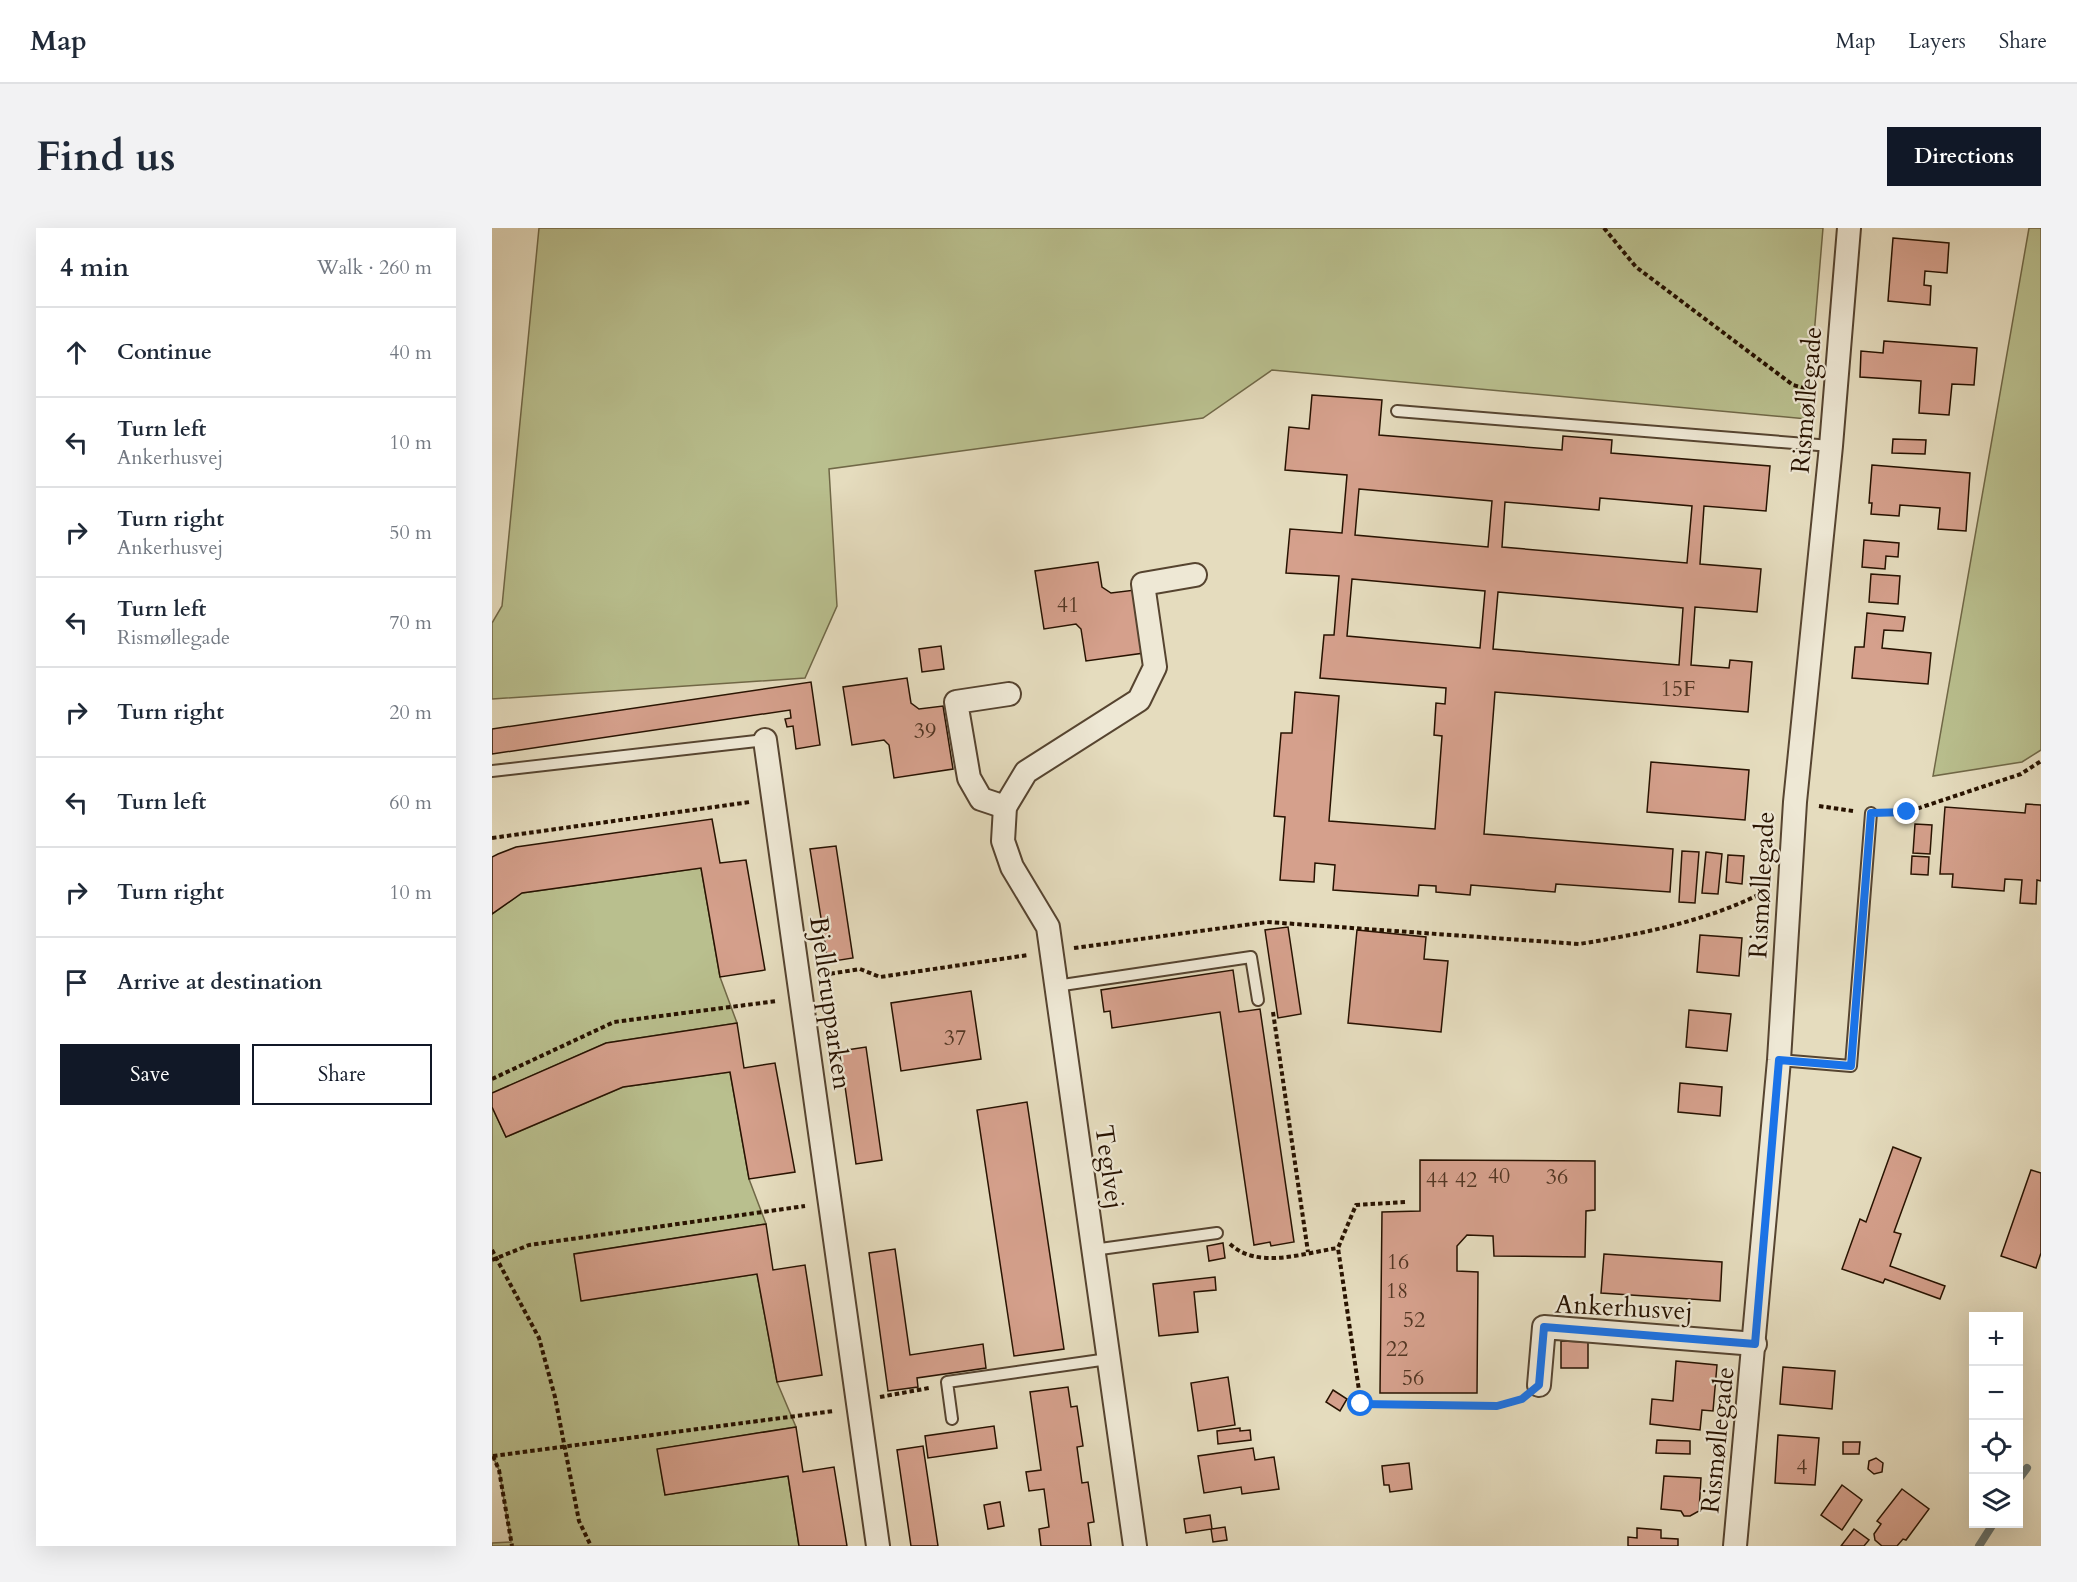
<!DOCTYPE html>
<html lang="en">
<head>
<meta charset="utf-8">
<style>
  :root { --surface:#fff; --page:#f2f2f3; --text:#1f2937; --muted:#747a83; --line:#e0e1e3; --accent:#111827 }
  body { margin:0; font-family:Cardo,serif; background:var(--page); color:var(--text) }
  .controls { position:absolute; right:18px; bottom:18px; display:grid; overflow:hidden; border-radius:0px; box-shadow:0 6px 24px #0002 }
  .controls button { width:54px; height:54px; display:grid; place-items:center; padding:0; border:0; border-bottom:2px solid var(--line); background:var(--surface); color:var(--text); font:30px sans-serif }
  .stop { position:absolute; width:18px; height:18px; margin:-14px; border:4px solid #1a73e8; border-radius:50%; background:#fff }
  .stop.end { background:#1a73e8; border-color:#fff; box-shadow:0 2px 6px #0008 }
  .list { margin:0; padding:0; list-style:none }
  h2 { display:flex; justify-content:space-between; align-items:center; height:78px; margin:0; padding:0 24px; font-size:26px }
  h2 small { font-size:20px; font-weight:400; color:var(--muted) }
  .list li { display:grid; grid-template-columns:39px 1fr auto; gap:18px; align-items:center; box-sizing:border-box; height:90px; padding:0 24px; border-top:2px solid var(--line) }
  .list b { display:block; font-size:22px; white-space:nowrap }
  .list p { margin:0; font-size:20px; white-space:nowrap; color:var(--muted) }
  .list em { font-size:20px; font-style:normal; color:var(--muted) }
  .actions { display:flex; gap:12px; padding:18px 24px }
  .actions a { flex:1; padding:14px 0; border:2px solid var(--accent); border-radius:0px; text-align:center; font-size:21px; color:var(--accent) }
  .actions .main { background:var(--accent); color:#fff }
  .icon { flex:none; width:33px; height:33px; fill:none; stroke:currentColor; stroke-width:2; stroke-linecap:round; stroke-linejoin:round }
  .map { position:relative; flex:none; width:1549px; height:1318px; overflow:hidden; border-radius:0px }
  header { display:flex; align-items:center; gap:36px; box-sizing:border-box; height:84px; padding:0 30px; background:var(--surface); border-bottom:2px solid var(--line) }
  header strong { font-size:28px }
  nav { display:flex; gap:33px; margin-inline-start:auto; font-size:21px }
  .intro { display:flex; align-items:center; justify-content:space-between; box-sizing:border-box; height:144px; padding:0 36px }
  h1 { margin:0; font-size:42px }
  .button { padding:15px 27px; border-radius:0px; background:var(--accent); color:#fff; font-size:21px; font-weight:700 }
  main { display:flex; gap:36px; padding:0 36px }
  aside { flex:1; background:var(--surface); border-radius:0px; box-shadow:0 6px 24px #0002 }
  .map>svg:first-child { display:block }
  .green { fill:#b9bf8e; stroke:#706847; stroke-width:1.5 }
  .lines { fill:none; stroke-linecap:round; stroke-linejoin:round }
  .stream { stroke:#6b7670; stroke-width:8 }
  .building { fill:#d5a08c; stroke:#271200; stroke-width:1.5; fill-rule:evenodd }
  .service-casing { stroke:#564430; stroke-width:14 }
  .minor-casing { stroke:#564430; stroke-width:26 }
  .path { stroke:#271200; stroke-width:4; stroke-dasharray:4.5 3; stroke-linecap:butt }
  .service { stroke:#eee8d5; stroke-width:10 }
  .minor { stroke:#eee8d5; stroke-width:22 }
  .route { stroke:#1a73e8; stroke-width:8 }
  .labels { text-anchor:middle; stroke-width:4.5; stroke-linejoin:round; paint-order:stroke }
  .number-label { font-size:22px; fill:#523623 }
  .street-label { font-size:26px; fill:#271200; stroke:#eee8d5 }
</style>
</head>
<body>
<header>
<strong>Map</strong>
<nav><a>Map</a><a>Layers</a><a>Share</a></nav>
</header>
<div class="intro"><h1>Find us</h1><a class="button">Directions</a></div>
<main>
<aside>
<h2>4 min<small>Walk · 260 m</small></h2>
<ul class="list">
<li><svg class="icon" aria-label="ahead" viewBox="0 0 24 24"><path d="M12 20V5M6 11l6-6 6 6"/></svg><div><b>Continue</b></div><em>40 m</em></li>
<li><svg class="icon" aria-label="left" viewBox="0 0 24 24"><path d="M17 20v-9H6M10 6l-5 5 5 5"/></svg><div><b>Turn left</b><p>Ankerhusvej</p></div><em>10 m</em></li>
<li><svg class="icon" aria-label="right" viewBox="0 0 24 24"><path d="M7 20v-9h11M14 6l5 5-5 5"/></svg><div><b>Turn right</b><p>Ankerhusvej</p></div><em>50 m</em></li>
<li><svg class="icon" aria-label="left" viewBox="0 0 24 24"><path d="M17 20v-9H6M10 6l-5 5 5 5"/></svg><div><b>Turn left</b><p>Rismøllegade</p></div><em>70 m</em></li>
<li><svg class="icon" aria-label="right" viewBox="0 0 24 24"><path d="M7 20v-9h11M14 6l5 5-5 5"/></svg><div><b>Turn right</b></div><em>20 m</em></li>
<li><svg class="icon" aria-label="left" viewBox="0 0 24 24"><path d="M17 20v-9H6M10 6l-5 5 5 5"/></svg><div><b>Turn left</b></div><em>60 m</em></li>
<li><svg class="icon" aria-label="right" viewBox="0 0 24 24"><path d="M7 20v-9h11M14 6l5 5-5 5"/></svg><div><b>Turn right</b></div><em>10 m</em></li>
<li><svg class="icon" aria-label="arrive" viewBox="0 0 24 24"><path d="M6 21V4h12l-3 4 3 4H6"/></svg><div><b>Arrive at destination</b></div></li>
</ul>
<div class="actions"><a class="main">Save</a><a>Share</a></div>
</aside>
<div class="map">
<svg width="1549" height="1318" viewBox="0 0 1549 1318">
  <rect width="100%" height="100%" fill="#e5dcbe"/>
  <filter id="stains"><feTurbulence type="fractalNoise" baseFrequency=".00333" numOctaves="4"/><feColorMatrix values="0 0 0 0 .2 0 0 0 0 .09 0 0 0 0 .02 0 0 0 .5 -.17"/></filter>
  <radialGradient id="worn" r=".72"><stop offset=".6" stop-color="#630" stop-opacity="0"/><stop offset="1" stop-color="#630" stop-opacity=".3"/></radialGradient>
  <!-- green -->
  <g class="green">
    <polygon points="47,0 1331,0 1315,191 780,142 711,190 337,241 345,378 313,450 0,471 0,395 10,378"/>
    <polygon points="1537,0 1549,0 1549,522 1530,534 1441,548"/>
    <polygon points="209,640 228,749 245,795 114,815 0,865 0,686 30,665"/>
    <polygon points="238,844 257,951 274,996 82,1026 90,1073 265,1046 285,1154 304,1199 166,1221 173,1267 296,1248 307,1318 0,1318 0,1315 19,1314 7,1242 0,1227 0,879 14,909 131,859"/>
  </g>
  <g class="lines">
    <!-- stream -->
    <g class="stream">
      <polyline points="1526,1252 1535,1240"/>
      <polyline points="1487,1318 1501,1296"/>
    </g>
  </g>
  <!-- building -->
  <g class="building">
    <polygon points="1401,10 1457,15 1455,45 1433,43 1432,57 1439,58 1438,77 1396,73"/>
    <polygon points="1392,113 1485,120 1482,157 1460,156 1457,187 1427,185 1429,153 1368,149 1369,123 1391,125"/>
    <path d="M820 167 890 172 887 207 1070 222 1071 208 1120 212 1119 225 1278 238 1274 283 1212 278 1208 336 1269 341 1265 384 1203 379 1199 437 1237 440 1238 432 1260 434 1256 484 1003 464 992 606 1181 621 1178 664 1064 656 1063 664 979 657 978 667 944 664V658L927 657 926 668 841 662 843 637 823 635 822 654 788 652 793 589 782 588 789 505H800L803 464 847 468 837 593 943 601 950 508 942 507 944 475 953 476 954 460 828 450 832 407H842L847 348 794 345 798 301 850 305 855 247 793 242 797 199 817 201ZM867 261 1000 273 996 319 863 307ZM1108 270 1200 278 1195 335 1010 319 1013 274 1107 282ZM860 351 993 363 988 420 855 408ZM1006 364 1191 380 1187 437 1001 421Z"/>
    <polygon points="1401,211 1434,212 1433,226 1400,225"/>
    <polygon points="1380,237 1478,245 1474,303 1446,301 1448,280 1408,277 1407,288 1379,286 1380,275 1377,275"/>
    <polygon points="1372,312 1407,315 1406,329 1394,328 1393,341 1370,339"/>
    <polygon points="606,334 610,359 619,365 643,362 652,425 594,433 589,401 584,396 552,401 543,343"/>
    <polygon points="1379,346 1408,348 1406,376 1377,374"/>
    <polygon points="1375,385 1413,389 1411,403 1392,402 1390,420 1439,425 1436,456 1360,450 1363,419 1372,419"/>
    <polygon points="449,418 452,441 430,444 427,421"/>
    <polygon points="415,450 419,475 427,481 451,478 461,541 402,550 397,517 392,512 360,517 351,459"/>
    <polygon points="319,454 328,517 304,521 301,498 295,499 293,491 299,490 298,482 0,526 0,501"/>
    <polygon points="1159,534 1257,542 1253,592 1155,584"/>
    <polygon points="1534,576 1549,577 1549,653 1545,652 1544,676 1528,675 1530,652 1513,651 1512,663 1460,659 1461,646 1448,646 1453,579 1533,585"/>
    <polygon points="220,591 228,635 254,632 273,742 228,749 209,640 30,665 0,686 0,629 6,626 24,619"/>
    <polygon points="1423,596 1440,597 1438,626 1421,625"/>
    <polygon points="344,618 361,730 336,734 318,621"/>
    <polygon points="1190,623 1207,624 1203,675 1187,674"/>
    <polygon points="1214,624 1230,626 1226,666 1210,665"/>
    <polygon points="1236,627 1252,628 1250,656 1234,654"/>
    <polygon points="1420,628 1437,629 1436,647 1419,646"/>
    <polygon points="796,699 809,786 786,790 773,702"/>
    <polygon points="865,702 934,709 932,731 956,733 949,804 856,795"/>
    <polygon points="1208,707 1250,710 1247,748 1205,744"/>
    <polygon points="741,742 747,784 768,781 802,1014 779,1018 778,1014 762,1017 728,784 620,800 618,783 612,784 609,762"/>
    <polygon points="479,763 489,831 409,843 399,775"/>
    <polygon points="1197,782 1239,786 1235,823 1194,819"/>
    <polygon points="245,795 252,840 283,835 303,944 257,951 238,844 131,859 14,909 0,879 0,865 114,815"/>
    <polygon points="374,819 390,932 364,936 348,823"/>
    <polygon points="1188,855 1230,859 1228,888 1186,884"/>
    <polygon points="535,874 572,1121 522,1128 485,882"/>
    <polygon points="1401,919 1429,930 1402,1004 1409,1006 1398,1038 1453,1058 1448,1071 1393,1051 1391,1055 1350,1041 1368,991 1374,994"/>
    <polygon points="928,932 1103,933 1103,982 1094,983 1093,1029 1002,1028 1001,1008 975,1007 965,1018 965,1043 986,1044 985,1165 888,1165 890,984 928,983"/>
    <polygon points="1539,942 1549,945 1549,1025 1544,1040 1509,1028"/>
    <polygon points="274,996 281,1042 313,1037 330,1147 285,1154 265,1046 89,1073 82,1026"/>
    <polygon points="731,1015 733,1030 717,1033 715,1018"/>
    <polygon points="403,1021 418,1127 491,1116 494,1140 425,1150 426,1159 396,1163 377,1025"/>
    <polygon points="1112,1026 1230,1034 1228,1073 1109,1065"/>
    <polygon points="723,1049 724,1062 702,1064 706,1104 667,1108 661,1056"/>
    <polygon points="1069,1113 1096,1114 1096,1140 1069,1140"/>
    <polygon points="1184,1133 1225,1137 1221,1183 1210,1182 1208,1202 1158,1196 1160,1171 1181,1173"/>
    <polygon points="1291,1139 1343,1143 1340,1181 1288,1176"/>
    <polygon points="736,1149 743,1197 706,1203 699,1155"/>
    <polygon points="576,1159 579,1179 585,1178 591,1218 585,1219 590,1255 596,1254 602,1294 596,1295 599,1318 549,1318 547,1301 557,1299 552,1261 537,1263 534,1244 549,1242 538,1164"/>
    <polygon points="841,1162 855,1171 848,1183 834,1174"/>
    <polygon points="502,1198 505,1220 436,1230 433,1208"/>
    <polygon points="304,1199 311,1244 342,1239 355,1318 307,1318 296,1248 173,1267 165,1221"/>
    <polygon points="748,1200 748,1203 758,1202 759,1212 726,1216 725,1203"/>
    <polygon points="1286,1207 1327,1210 1323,1257 1283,1255"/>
    <polygon points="1165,1212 1198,1213 1198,1226 1164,1225"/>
    <polygon points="1351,1214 1368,1214 1367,1226 1351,1226"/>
    <polygon points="431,1218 446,1318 419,1318 405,1222"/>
    <polygon points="761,1220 763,1232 782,1229 787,1261 750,1266 749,1259 712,1265 706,1228"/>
    <polygon points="1384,1230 1391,1235 1390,1244 1382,1246 1376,1241 1377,1233"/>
    <polygon points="917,1235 920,1261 898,1264 897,1257 892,1257 890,1238"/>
    <polygon points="1172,1248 1209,1250 1207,1283 1198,1288 1192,1288 1189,1283 1169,1281"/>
    <polygon points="1350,1257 1370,1272 1350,1302 1329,1287"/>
    <polygon points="1410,1261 1437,1281 1414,1312 1411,1311 1405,1318 1390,1318 1383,1312 1382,1306 1389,1296 1385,1293"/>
    <polygon points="508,1274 512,1298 496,1301 492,1277"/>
    <polygon points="718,1287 720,1301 733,1299 735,1312 721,1314 719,1301 694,1305 692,1291"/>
    <polygon points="1145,1300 1169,1302 1169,1310 1186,1311 1186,1318 1136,1318 1136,1309 1145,1310"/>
    <polygon points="1362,1301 1377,1312 1372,1318 1349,1318"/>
  </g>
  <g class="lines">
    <defs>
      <g id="service">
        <polyline points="905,183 1339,218"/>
        <polyline points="0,543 273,512"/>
        <polyline points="564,758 759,729 766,772"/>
        <polyline points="1287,832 1359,838 1379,585"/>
        <polyline points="601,1022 725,1005"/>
        <polyline points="460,1191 455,1154 616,1131"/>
      </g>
      <g id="minor">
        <polyline points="273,512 386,1318"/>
        <polyline points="513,579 489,571 477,550 464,474 517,466"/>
        <polyline points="1047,1157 1052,1099 1263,1116"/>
        <polyline points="643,1318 556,699 520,639 511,613 513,579 534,544 647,472 663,439 651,356 703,347"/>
        <polyline points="1243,1318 1287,832 1303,574 1339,218 1357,0"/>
      </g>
    </defs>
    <!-- service casing -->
    <use href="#service" class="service-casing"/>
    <!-- minor casing -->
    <use href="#minor" class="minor-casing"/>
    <!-- path -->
    <g class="path">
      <polyline points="1112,0 1144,39 1301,157 1320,162"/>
      <polyline points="1327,578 1361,583"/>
      <polyline points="1396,585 1415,584 1529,546 1549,533"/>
      <polyline points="0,610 258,574"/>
      <path d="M582 720 775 694 1087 716C1149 706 1216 693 1272 664"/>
      <polyline points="331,747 368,741 388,749 536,727"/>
      <polyline points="781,784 816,1024"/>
      <polyline points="0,851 122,794 285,773"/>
      <polyline points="913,974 864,977 846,1020 869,1176 1005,1178 1028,1171"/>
      <path d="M738 1016C766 1042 811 1025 846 1020"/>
      <polyline points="0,1022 47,1110 63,1169 87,1293 99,1318"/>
      <polyline points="0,1032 37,1017 313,978"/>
      <polyline points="388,1169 437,1160"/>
      <polyline points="1,1228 342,1183"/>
      <polyline points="1,1228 7,1242 20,1318"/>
    </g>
    <!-- service -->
    <use href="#service" class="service"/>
    <!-- minor -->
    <use href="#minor" class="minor"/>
  </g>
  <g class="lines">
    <!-- route -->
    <polyline class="route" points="869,1176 1005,1178 1030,1171 1047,1157 1052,1099 1263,1116 1287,832 1359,838 1379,585 1415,584"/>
  </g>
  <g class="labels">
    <!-- number labels -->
    <g class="number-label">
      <text x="576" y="384">41</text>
      <text x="1186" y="468">15F</text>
      <text x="433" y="510">39</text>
      <text x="463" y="817">37</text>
      <text x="1007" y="955">40</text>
      <text x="1065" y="956">36</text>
      <text x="945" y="959">44</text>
      <text x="974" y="959">42</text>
      <text x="906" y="1041">16</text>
      <text x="905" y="1070">18</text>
      <text x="922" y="1099">52</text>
      <text x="905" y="1128">22</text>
      <text x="921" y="1157">56</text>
      <text x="1310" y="1246">4</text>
    </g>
    <!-- street labels -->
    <g class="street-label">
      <text transform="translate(1314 172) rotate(-85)" y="9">Rismøllegade</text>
      <text transform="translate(1269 657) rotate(-87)" y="9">Rismøllegade</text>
      <text transform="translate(339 775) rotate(82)" y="9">Bjellerupparken</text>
      <text transform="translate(618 939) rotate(82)" y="9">Teglvej</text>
      <text transform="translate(1132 1079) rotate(3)" y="9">Ankerhusvej</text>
      <text transform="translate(1225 1212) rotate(-84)" y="9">Rismøllegade</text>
    </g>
  </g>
  <rect width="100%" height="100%" filter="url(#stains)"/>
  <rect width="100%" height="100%" fill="url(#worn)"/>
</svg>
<div class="controls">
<button>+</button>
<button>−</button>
<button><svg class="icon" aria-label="locate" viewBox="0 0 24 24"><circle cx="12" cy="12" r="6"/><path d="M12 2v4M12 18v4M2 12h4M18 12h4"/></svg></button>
<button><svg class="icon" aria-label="layers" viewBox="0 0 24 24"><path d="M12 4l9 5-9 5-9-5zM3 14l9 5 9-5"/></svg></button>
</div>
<div class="stop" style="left:869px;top:1176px"></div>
<div class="stop end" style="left:1415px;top:584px"></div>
</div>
</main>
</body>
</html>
